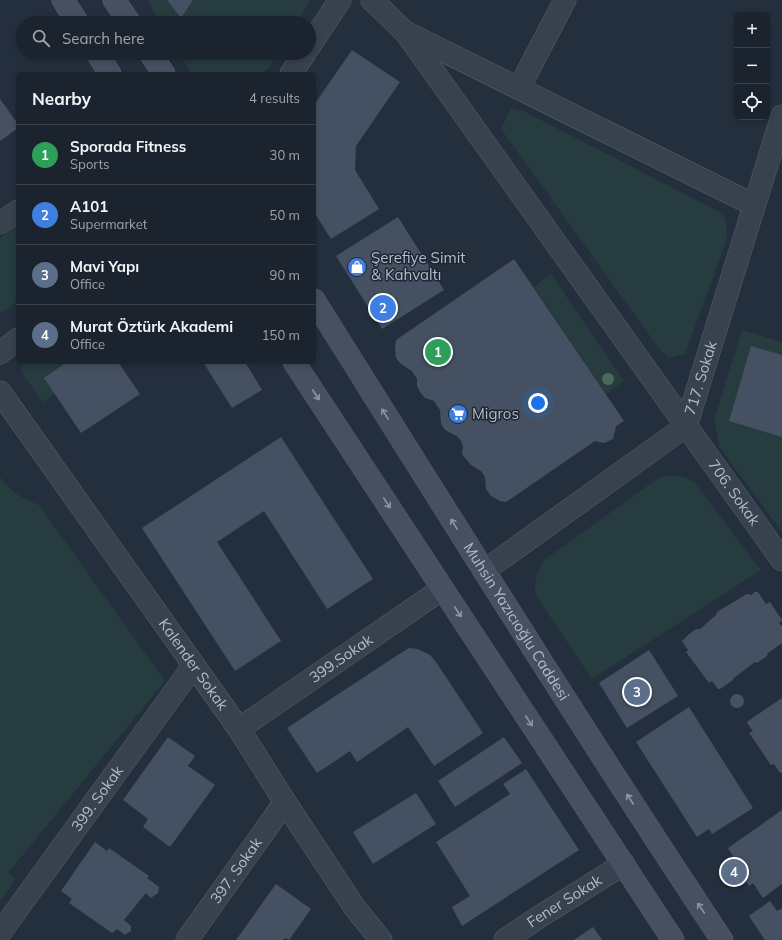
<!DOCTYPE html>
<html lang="en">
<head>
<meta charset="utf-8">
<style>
  :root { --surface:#1b232e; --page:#282f3a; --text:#f1f3f6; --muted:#a0a4aa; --line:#39404a; --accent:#d93025 }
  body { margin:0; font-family:Mulish,sans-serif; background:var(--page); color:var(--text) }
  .controls { position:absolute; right:12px; top:12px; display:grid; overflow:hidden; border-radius:6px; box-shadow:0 2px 6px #0003 }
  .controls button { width:36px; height:36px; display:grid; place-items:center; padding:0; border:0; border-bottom:1px solid var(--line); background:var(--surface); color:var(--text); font:20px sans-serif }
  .you { position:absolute; left:538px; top:403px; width:14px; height:14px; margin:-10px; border:3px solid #fff; border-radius:50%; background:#1a73e8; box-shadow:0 0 0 6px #1a73e833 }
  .badge { display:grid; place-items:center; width:26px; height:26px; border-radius:50%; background:var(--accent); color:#fff; font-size:13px; font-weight:700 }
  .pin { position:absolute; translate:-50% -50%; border:2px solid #fff; box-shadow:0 1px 4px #0006 }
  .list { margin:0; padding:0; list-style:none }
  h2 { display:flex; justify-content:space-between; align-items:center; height:52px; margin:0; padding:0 16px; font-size:17px }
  h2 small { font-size:13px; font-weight:400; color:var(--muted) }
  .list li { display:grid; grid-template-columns:26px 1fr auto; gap:12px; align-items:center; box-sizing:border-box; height:60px; padding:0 16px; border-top:1px solid var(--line) }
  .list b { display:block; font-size:15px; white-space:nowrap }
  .list p { margin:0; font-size:13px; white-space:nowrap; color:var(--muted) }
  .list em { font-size:13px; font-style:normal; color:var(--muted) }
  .icon { flex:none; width:22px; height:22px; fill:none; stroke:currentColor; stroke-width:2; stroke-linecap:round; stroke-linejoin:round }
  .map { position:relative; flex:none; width:782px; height:940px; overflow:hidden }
  .search { position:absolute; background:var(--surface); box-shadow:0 2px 6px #0003; left:16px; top:16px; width:300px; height:44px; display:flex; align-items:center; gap:10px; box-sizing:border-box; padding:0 14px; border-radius:22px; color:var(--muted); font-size:15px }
  .panel { position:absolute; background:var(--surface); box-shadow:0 2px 6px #0003; left:16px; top:72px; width:300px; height:292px; border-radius:6px }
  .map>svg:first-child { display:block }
  .green { fill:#263c3f }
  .building { fill:#455162 }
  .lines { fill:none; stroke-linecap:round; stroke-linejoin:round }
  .minor-casing { stroke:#565f6c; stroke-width:23 }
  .secondary-casing { stroke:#565f6c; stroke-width:23 }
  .minor { stroke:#38414e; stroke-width:22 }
  .secondary { stroke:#465061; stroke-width:22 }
  .tree { fill:#4b6a5d }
  .oneway { stroke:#8e96a5 }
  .labels { text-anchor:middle; stroke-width:3; stroke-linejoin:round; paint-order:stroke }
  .poi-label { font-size:15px; fill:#b4bcc9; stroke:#1d2633; text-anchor:start }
  .street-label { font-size:15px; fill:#b4bcc9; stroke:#1d2633 }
</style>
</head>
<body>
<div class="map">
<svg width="782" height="940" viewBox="0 0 782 940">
  <rect width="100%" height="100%" fill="#242f3e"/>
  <!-- green -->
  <g class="green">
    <polygon points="147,0 311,0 296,23 161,23"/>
    <polygon points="179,53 278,53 269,68 262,74 192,74"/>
    <polygon points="511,108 523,111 718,211 726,219 727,239 685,354 669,358 660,350 501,129"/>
    <polygon points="18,226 18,301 0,314 0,238"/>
    <polygon points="551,274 624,381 606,394 534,287"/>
    <polygon points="742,330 782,342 782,532 720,448 714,420"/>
    <polygon points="24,362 67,362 55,394 43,402 22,373 21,365"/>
    <path d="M672 475 685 477 694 482 761 570 592 679 535 594C534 581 537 571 544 560L660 477Z"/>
    <path d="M0 477C11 493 22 498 39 505L165 681 8 873 16 879 0 901Z"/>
  </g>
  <!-- building -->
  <g class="building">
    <polygon points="167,0 193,0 181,18"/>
    <polygon points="352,50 400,82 356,146 355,170 379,209 331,239 314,212 314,105"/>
    <polygon points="0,99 18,124 18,128 0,141"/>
    <polygon points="398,217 444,290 382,329 336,256"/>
    <polygon points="514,259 624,421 616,426 613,439 604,443 595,441 506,502 500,501 491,496 486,489 485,477 481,471 471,465 462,454 463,447 461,441 458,437 445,430 441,424 440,410 434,401 425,398 420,392 417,386 417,379 412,371 401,364 396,358 395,348 396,340"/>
    <polygon points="751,346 782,355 782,437 729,421"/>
    <polygon points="67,362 118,362 140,394 81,433 44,378"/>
    <polygon points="203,362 245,362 262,390 232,408"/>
    <polygon points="281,437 373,579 327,609 264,511 217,542 281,641 235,671 142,528"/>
    <polygon points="755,592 758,592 766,604 770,602 782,620 779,623 782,626 782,643 768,653 767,656 757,663 755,662 734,678 732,681 720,689 718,689 712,681 709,683 686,652 688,650 682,641 689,634 696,629 700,629 716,615 717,612 747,594 751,595"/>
    <polygon points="409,648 418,649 430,655 436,662 483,733 434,766 408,727 357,762 350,751 317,773 287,728 396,656"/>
    <polygon points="649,650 678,696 627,728 599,683"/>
    <circle cx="737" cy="701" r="7"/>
    <polygon points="782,698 782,772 780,773 774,764 771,765 749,733 753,731 747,723 748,721"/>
    <polygon points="689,707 753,808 712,834 709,829 697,837 636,742"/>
    <polygon points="168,737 195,756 188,766 215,785 170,847 143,827 148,819 123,800"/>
    <polygon points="504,737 522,763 455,807 438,781"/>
    <polygon points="526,769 579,850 462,926 452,907 470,896 436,842 510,794 503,784"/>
    <polygon points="416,793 436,824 373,864 353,832"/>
    <polygon points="782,810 782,884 763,898 753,883 749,886 734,863 736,861 728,848"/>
    <polygon points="95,842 107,851 109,848 149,876 147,878 159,887 158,893 151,898 146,893 124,920 131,926 131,931 125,935 117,929 112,933 69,903 72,899 61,891"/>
    <polygon points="276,884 311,909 289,940 285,938 283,940 236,940"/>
    <polygon points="770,901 777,911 782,908 782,940 765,940 749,916"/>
    <polygon points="593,927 602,940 574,940"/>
  </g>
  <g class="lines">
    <defs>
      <g id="minor">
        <path id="s1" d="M372 0 406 33 782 560"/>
        <polyline points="407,33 754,205"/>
        <polyline points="309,47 340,0"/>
        <polyline points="291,74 305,53"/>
        <polyline points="519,88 565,0"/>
        <polyline points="0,223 18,211"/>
        <polyline points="0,353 18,339"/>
        <path id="s2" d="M0 392 239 729 285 802 355 908 381 940"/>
        <path id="s3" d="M484 571 686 426 782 116"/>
        <path id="s4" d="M239 729 442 589"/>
        <path id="s5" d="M0 933 194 665"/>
        <path id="s6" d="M187 940 285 802"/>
        <path id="s7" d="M505 940 539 917 624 864"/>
      </g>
      <g id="secondary">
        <polyline points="63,0 78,23"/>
        <polyline points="114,0 130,23"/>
        <polyline points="97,53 110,74"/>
        <polyline points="150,53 164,74"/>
        <path id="s8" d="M314 300C449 515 582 729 722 940"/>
        <polyline points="294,362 673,940"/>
      </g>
    </defs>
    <!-- minor casing -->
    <use href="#minor" class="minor-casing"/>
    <!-- secondary casing -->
    <use href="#secondary" class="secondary-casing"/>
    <!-- minor -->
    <use href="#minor" class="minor"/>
    <!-- secondary -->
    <use href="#secondary" class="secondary"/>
  </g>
  <!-- trees -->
  <circle class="tree" cx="608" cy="379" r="6"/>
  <!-- one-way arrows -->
  <defs><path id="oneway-shaft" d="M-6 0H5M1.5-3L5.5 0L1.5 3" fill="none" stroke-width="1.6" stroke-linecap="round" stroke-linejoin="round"/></defs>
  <g class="oneway">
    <use href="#oneway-shaft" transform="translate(316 395) rotate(57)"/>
    <use href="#oneway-shaft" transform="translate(385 414) rotate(-122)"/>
    <use href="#oneway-shaft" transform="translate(387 503) rotate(57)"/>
    <use href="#oneway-shaft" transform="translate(454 524) rotate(-122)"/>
    <use href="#oneway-shaft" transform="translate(458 612) rotate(57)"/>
    <use href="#oneway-shaft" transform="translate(529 721) rotate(57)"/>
    <use href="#oneway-shaft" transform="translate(630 799) rotate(-123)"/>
    <use href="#oneway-shaft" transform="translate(701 908) rotate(-124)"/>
  </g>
  <!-- icons -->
  <defs>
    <symbol id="shop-disc" viewBox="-11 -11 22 22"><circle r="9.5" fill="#3f7fe0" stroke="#1d2633"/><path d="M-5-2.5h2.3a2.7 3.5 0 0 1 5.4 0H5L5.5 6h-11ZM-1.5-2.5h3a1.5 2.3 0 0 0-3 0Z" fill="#fff"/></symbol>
    <symbol id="supermarket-disc" viewBox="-11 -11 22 22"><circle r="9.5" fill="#3f7fe0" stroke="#1d2633"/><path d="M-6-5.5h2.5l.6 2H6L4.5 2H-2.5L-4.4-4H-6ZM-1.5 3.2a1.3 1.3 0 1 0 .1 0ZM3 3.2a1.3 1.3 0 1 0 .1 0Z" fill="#fff"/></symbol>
  </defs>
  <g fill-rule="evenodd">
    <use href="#shop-disc" x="346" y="256" width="22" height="22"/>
    <use href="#supermarket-disc" x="447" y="403" width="22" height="22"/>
  </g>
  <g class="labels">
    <!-- poi labels -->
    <g class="poi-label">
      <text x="371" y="263">Şerefiye Simit<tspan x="371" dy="17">&amp; Kahvaltı</tspan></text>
      <text x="472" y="419">Migros</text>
    </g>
    <!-- street labels -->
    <g class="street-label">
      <text dy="5" stroke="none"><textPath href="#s3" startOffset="299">717. Sokak</textPath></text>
      <text dy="5" stroke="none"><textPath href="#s1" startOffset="612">706. Sokak</textPath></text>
      <text dy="5" stroke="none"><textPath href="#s8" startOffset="380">Muhsin Yazıcıoğlu Caddesi</textPath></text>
      <text dy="5" stroke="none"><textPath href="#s4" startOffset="124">399.Sokak</textPath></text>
      <text dy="5" stroke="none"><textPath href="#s2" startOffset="334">Kalender Sokak</textPath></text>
      <text dy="5" stroke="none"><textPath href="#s5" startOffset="166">399. Sokak</textPath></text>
      <text dy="5" stroke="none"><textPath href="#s6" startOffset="85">397. Sokak</textPath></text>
      <text dy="5" stroke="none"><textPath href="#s7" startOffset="71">Fener Sokak</textPath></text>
    </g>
  </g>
</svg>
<div class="controls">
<button>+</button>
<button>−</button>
<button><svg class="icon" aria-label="locate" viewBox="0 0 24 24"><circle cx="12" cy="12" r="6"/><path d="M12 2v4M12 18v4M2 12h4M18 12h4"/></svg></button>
</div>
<div class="you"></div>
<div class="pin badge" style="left:438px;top:352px;background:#2e9e5b">1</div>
<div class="pin badge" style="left:383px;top:308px;background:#3f7fe0">2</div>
<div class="pin badge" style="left:637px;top:692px;background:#5c6f8a">3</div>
<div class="pin badge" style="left:734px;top:872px;background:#5c6f8a">4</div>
<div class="search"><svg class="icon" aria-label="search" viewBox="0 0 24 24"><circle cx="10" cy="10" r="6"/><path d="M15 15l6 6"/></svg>Search here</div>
<section class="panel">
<h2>Nearby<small>4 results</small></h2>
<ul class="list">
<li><span class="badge" style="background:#2e9e5b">1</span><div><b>Sporada Fitness</b><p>Sports</p></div><em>30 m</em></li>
<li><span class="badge" style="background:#3f7fe0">2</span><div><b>A101</b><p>Supermarket</p></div><em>50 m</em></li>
<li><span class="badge" style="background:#5c6f8a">3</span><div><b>Mavi Yapı</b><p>Office</p></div><em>90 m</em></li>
<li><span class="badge" style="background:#5c6f8a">4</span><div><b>Murat Öztürk Akademi</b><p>Office</p></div><em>150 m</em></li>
</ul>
</section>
</div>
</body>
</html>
